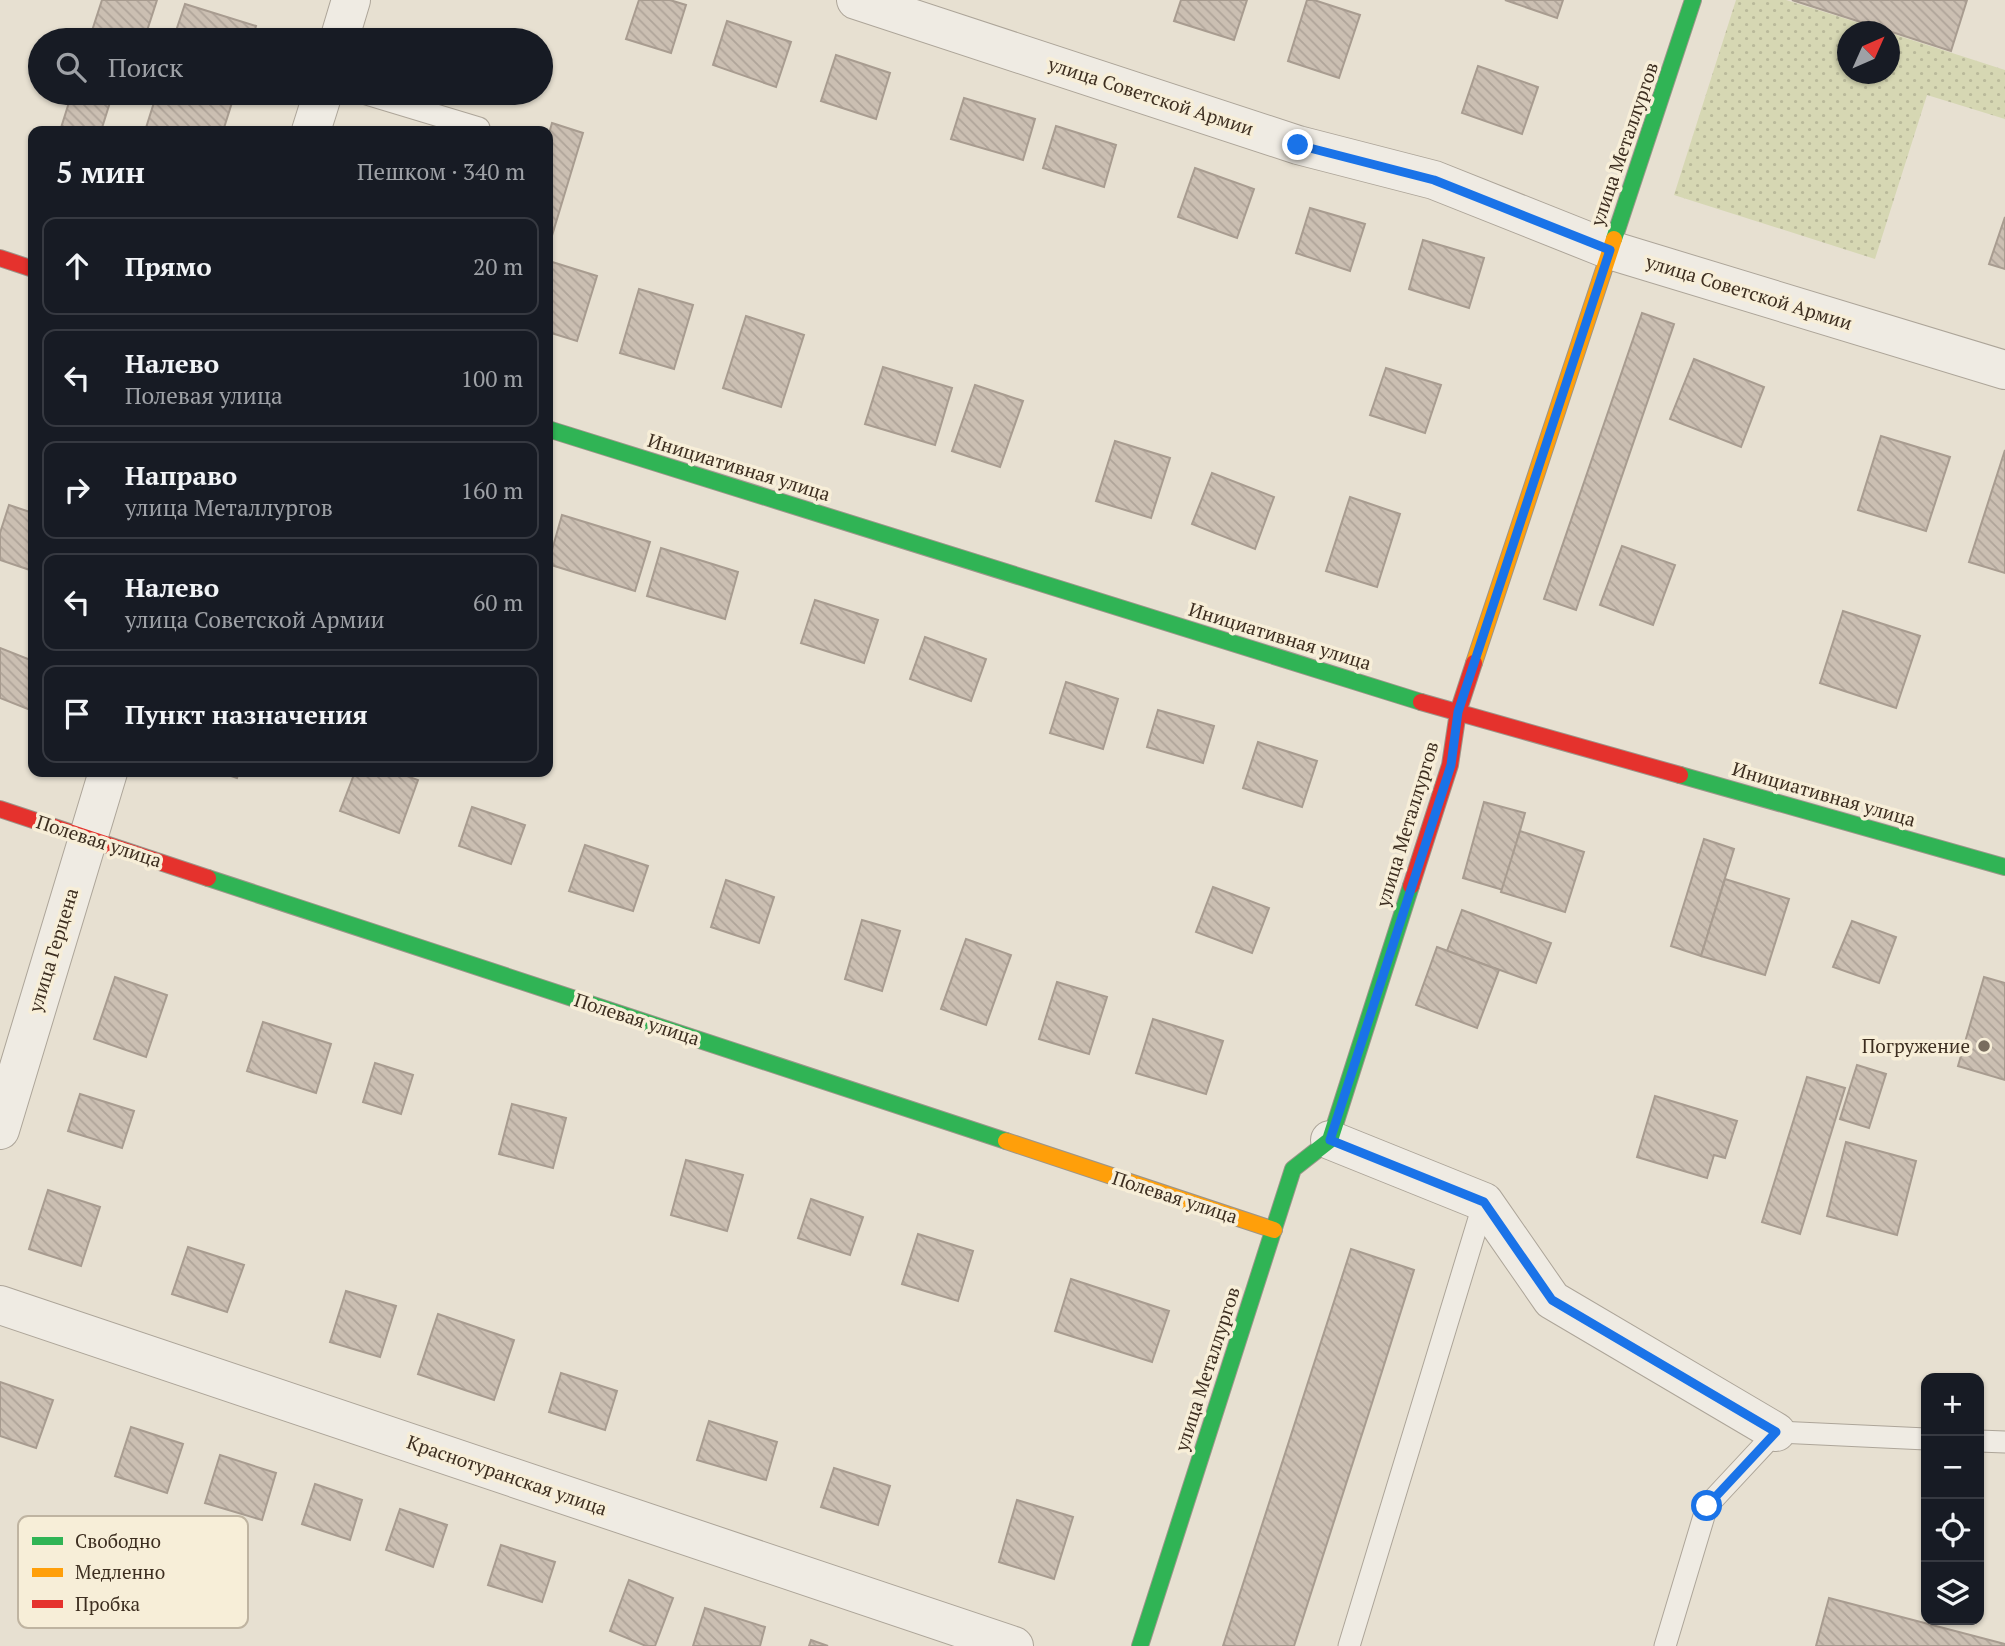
<!DOCTYPE html>
<html lang="ru">
<head>
<meta charset="utf-8">
<style>
  :root { --surface:#171b24; --page:#242831; --text:#f1f3f6; --muted:#9ea1a6; --line:#363941 }
  body { margin:0; font-family:"PT Serif",serif; background:var(--page); color:var(--text) }
  .controls { position:absolute; right:21px; bottom:21px; display:grid; overflow:hidden; border-radius:14px; box-shadow:0 2px 5px #0004 }
  .controls button { width:63px; height:63px; display:grid; place-items:center; padding:0; border:0; border-bottom:2px solid var(--line); background:var(--surface); color:var(--text); font:35px sans-serif }
  .compass { position:absolute; left:1837px; top:21px; width:63px; height:63px; border-radius:50%; background:var(--surface); box-shadow:0 2px 5px #0004; rotate:45deg }
  .stop { position:absolute; width:21px; height:21px; margin:-16px; border:5px solid #1a73e8; border-radius:50%; background:#fff }
  .stop.end { background:#1a73e8; border-color:#fff; box-shadow:0 2px 7px #0008 }
  .list { margin:0; padding:0; list-style:none }
  h2 { display:flex; justify-content:space-between; align-items:center; height:91px; margin:0; padding:0 28px; font-size:30px }
  h2 small { font-size:23px; font-weight:400; color:var(--muted) }
  .list li { display:grid; grid-template-columns:46px 1fr auto; gap:21px; align-items:center; box-sizing:border-box; height:98px; margin:0 14px 14px; padding:0 14px; border:2px solid var(--line); border-radius:14px }
  .list b { display:block; font-size:26px; white-space:nowrap }
  .list p { margin:0; font-size:23px; white-space:nowrap; color:var(--muted) }
  .list em { font-size:23px; font-style:normal; color:var(--muted) }
  .icon { flex:none; width:38px; height:38px; fill:none; stroke:currentColor; stroke-width:2; stroke-linecap:round; stroke-linejoin:round }
  .map { position:relative; flex:none; width:2005px; height:1646px; overflow:hidden }
  .search { position:absolute; background:var(--surface); box-shadow:0 2px 5px #0004; left:28px; top:28px; width:525px; height:77px; display:flex; align-items:center; gap:18px; box-sizing:border-box; padding:0 24px; border-radius:38px; color:var(--muted); font-size:26px }
  .panel { position:absolute; background:var(--surface); box-shadow:0 2px 5px #0004; left:28px; top:126px; width:525px; height:651px; border-radius:14px }
  .map>svg:first-child { display:block }
  .garden { fill:url(#garden-dots) }
  .building { fill:url(#building-back-hatch); stroke:#a89c90; stroke-width:2 }
  .lines { fill:none; stroke-linecap:round; stroke-linejoin:round }
  .lane-casing { stroke:#ada599; stroke-width:23 }
  .street-casing { stroke:#ada599; stroke-width:40 }
  .fast-casing { stroke:#9c958a; stroke-width:18 }
  .slow-casing { stroke:#9c958a; stroke-width:18 }
  .jam-casing { stroke:#9c958a; stroke-width:18 }
  .lane { stroke:#efebe3; stroke-width:21 }
  .street { stroke:#efebe3; stroke-width:38 }
  .fast { stroke:#30b455; stroke-width:16 }
  .slow { stroke:#ff9f0a; stroke-width:16 }
  .jam { stroke:#e5322d; stroke-width:16 }
  .route { stroke:#1a73e8; stroke-width:9 }
  .poi-dot { fill:#786c5e; stroke:#f7eed8; stroke-width:2.5 }
  .labels { text-anchor:middle; stroke-width:7; stroke-linejoin:round; paint-order:stroke }
  .street-label { font-size:19px; fill:#3d2e20; stroke:#f7eed8 }
  .poi-label { font-size:19px; fill:#3d2e20; stroke:#f7eed8; text-anchor:end }
  .key { fill:#f7eed8; stroke:#bfb4a1; stroke-width:2 }
  .key-label { font-size:19px; fill:#3d2e20 }
</style>
</head>
<body>
<div class="map">
<svg width="2005" height="1646" viewBox="0 0 2005 1646">
  <defs>
    <pattern id="garden-dots" width="8" height="8" patternUnits="userSpaceOnUse" patternTransform="scale(1.75)"><rect width="8" height="8" fill="#d6d7b3"/><path d="M2 2h.1M6 6h.1" fill="none" stroke="#b9b99a" stroke-width="1.8" stroke-linecap="round"/></pattern>
    <pattern id="building-back-hatch" width="6" height="6" patternUnits="userSpaceOnUse" patternTransform="scale(1.75)"><rect width="6" height="6" fill="#cbbfb2"/><path d="M-1 5l2 2M0 0l6 6M5-1l2 2" fill="none" stroke="#afa499"/></pattern>
  </defs>
  <rect width="100%" height="100%" fill="#e7e0d1"/>
  <!-- garden -->
  <polygon class="garden" points="1736,0 1786,0 1885,31 1848,32 1848,74 1890,74 1890,33 2005,70 2005,119 1927,95 1875,259 1674,195"/>
  <!-- building -->
  <g class="building">
    <polygon points="102,0 157,0 144,40 89,40"/>
    <polygon points="639,0 670,0 686,5 671,53 626,39"/>
    <polygon points="1181,0 1247,0 1234,40 1174,21"/>
    <polygon points="1307,0 1314,0 1360,15 1339,78 1288,61"/>
    <polygon points="1505,0 1563,0 1557,18"/>
    <polygon points="1792,0 1967,0 1951,51"/>
    <polygon points="185,4 256,26 252,40 173,40"/>
    <polygon points="727,21 791,42 776,87 713,65"/>
    <polygon points="836,55 890,73 876,119 821,101"/>
    <polygon points="1478,66 1538,87 1522,134 1462,113"/>
    <polygon points="72,93 117,93 112,96 101,131 60,131"/>
    <polygon points="157,93 235,93 223,131 145,131"/>
    <polygon points="964,98 1035,119 1023,160 951,139"/>
    <polygon points="552,123 583,133 551,239 548,238 548,137"/>
    <polygon points="1056,126 1116,145 1104,187 1043,168"/>
    <polygon points="1195,168 1254,189 1237,238 1178,217"/>
    <polygon points="1310,208 1365,224 1350,271 1296,253"/>
    <polygon points="2005,217 2005,269 1989,264"/>
    <polygon points="1423,240 1484,258 1469,308 1409,289"/>
    <polygon points="549,261 597,276 577,341 548,332"/>
    <polygon points="639,289 693,305 674,369 620,353"/>
    <polygon points="1642,313 1674,324 1576,610 1544,599"/>
    <polygon points="746,316 804,335 781,407 723,388"/>
    <polygon points="1694,359 1764,387 1741,447 1670,419"/>
    <polygon points="883,367 952,388 935,445 865,424"/>
    <polygon points="1386,368 1441,385 1425,433 1370,415"/>
    <polygon points="975,385 1023,401 1000,467 952,451"/>
    <polygon points="1881,436 1950,457 1926,531 1858,510"/>
    <polygon points="1115,441 1170,458 1151,518 1096,501"/>
    <polygon points="2005,450 2005,573 1969,562"/>
    <polygon points="1212,473 1274,497 1255,549 1192,524"/>
    <polygon points="1350,497 1400,514 1377,587 1326,571"/>
    <polygon points="9,505 33,513 33,571 0,560 0,533"/>
    <polygon points="562,515 650,542 635,591 548,564"/>
    <polygon points="1622,546 1675,565 1653,625 1600,605"/>
    <polygon points="661,548 738,572 725,619 647,596"/>
    <polygon points="815,600 878,620 864,663 801,643"/>
    <polygon points="1843,611 1920,636 1896,708 1820,683"/>
    <polygon points="925,637 986,659 971,701 910,679"/>
    <polygon points="0,648 33,661 33,711 0,698"/>
    <polygon points="1066,682 1118,699 1103,749 1050,733"/>
    <polygon points="1158,710 1214,726 1203,763 1147,747"/>
    <polygon points="1258,742 1317,761 1302,807 1243,788"/>
    <polygon points="219,772 239,772 237,778"/>
    <polygon points="355,772 396,772 418,780 399,833 340,811"/>
    <polygon points="1484,802 1525,813 1503,890 1463,878"/>
    <polygon points="472,807 525,825 511,864 459,846"/>
    <polygon points="1520,831 1584,852 1565,912 1501,892"/>
    <polygon points="1704,839 1734,849 1701,956 1671,946"/>
    <polygon points="585,845 648,866 633,911 569,891"/>
    <polygon points="1725,879 1789,899 1765,975 1701,956"/>
    <polygon points="726,880 774,897 759,943 711,927"/>
    <polygon points="1213,887 1269,908 1252,953 1196,932"/>
    <polygon points="1462,910 1551,943 1536,983 1447,951"/>
    <polygon points="862,920 900,931 882,991 845,979"/>
    <polygon points="1852,921 1896,937 1879,983 1833,967"/>
    <polygon points="966,939 1011,955 986,1025 941,1009"/>
    <polygon points="1437,947 1499,970 1477,1028 1416,1005"/>
    <polygon points="115,977 167,995 146,1057 94,1039"/>
    <polygon points="1984,977 2005,983 2005,1080 1958,1066"/>
    <polygon points="1057,982 1107,997 1089,1054 1039,1039"/>
    <polygon points="1153,1019 1223,1041 1206,1094 1136,1073"/>
    <polygon points="263,1022 331,1044 316,1093 247,1071"/>
    <polygon points="375,1063 413,1075 401,1114 363,1102"/>
    <polygon points="1857,1065 1886,1074 1869,1128 1840,1119"/>
    <polygon points="1807,1077 1845,1088 1800,1234 1762,1222"/>
    <polygon points="80,1094 134,1111 122,1148 68,1131"/>
    <polygon points="1655,1096 1737,1121 1725,1158 1714,1155 1707,1178 1637,1157"/>
    <polygon points="512,1104 566,1118 553,1168 499,1154"/>
    <polygon points="1846,1142 1916,1161 1897,1235 1827,1216"/>
    <polygon points="686,1160 743,1175 727,1231 671,1215"/>
    <polygon points="48,1190 100,1207 81,1266 29,1249"/>
    <polygon points="811,1199 863,1217 850,1255 798,1238"/>
    <polygon points="918,1234 973,1251 958,1301 902,1284"/>
    <polygon points="188,1247 244,1265 227,1312 172,1294"/>
    <polygon points="1351,1249 1414,1270 1372,1403 1294,1646 1223,1646"/>
    <polygon points="1071,1279 1169,1311 1152,1362 1055,1331"/>
    <polygon points="346,1291 396,1306 380,1357 330,1342"/>
    <polygon points="438,1314 514,1340 494,1400 418,1374"/>
    <polygon points="561,1373 617,1391 605,1430 549,1412"/>
    <polygon points="0,1382 53,1400 36,1448 0,1436"/>
    <polygon points="709,1421 777,1442 766,1480 697,1460"/>
    <polygon points="131,1427 183,1444 167,1493 115,1476"/>
    <polygon points="220,1455 276,1473 262,1520 205,1503"/>
    <polygon points="834,1468 890,1486 878,1525 821,1507"/>
    <polygon points="315,1484 362,1500 350,1540 302,1524"/>
    <polygon points="1017,1500 1073,1517 1054,1579 999,1562"/>
    <polygon points="400,1509 447,1525 433,1567 386,1550"/>
    <polygon points="501,1545 555,1562 542,1602 488,1585"/>
    <polygon points="629,1580 673,1598 655,1646 646,1646 610,1631"/>
    <polygon points="1829,1598 2005,1644 2005,1646 1816,1646"/>
    <polygon points="705,1608 765,1627 760,1646 693,1646"/>
    <polygon points="811,1640 828,1646 809,1646"/>
  </g>
  <g class="lines">
    <defs>
      <g id="lane">
        <polyline points="363,93 479,128"/>
        <polyline points="1979,1441 2005,1442"/>
        <polyline points="1349,1646 1484,1202"/>
        <polyline points="1665,1646 1707,1506 1776,1432 1926,1439"/>
      </g>
      <g id="street">
        <polyline points="856,0 1298,145 1434,180 1610,250 2005,370"/>
        <polyline points="339,40 351,0"/>
        <polyline points="311,131 323,93"/>
        <polyline points="0,1130 108,772"/>
        <polyline points="1330,1140 1484,1202 1552,1300 1776,1432"/>
        <polyline points="0,1305 1014,1646"/>
      </g>
      <g id="fast">
        <polyline points="1614,239 1693,0"/>
        <polyline points="548,429 1421,702"/>
        <polyline points="1680,775 2005,867"/>
        <polyline points="208,878 1006,1141"/>
        <polyline points="1140,1646 1293,1169 1330,1140 1411,886"/>
      </g>
      <g id="slow">
        <polyline points="1474,663 1614,239"/>
        <polyline points="1006,1141 1274,1230"/>
      </g>
      <g id="jam">
        <polyline points="0,258 33,269"/>
        <polyline points="1421,702 1680,775"/>
        <polyline points="0,809 208,878"/>
        <polyline points="1411,886 1450,765 1458,712 1474,663"/>
      </g>
    </defs>
    <!-- lane casing -->
    <use href="#lane" class="lane-casing"/>
    <!-- street casing -->
    <use href="#street" class="street-casing"/>
    <!-- fast casing -->
    <use href="#fast" class="fast-casing"/>
    <!-- slow casing -->
    <use href="#slow" class="slow-casing"/>
    <!-- jam casing -->
    <use href="#jam" class="jam-casing"/>
    <!-- lane -->
    <use href="#lane" class="lane"/>
    <!-- street -->
    <use href="#street" class="street"/>
    <!-- fast -->
    <use href="#fast" class="fast"/>
    <!-- slow -->
    <use href="#slow" class="slow"/>
    <!-- jam -->
    <use href="#jam" class="jam"/>
  </g>
  <g class="lines">
    <!-- route -->
    <polyline class="route" points="1298,145 1434,180 1610,250 1458,712 1451,765 1330,1140 1484,1202 1552,1300 1776,1432 1707,1506"/>
  </g>
  <!-- markers -->
  <circle class="poi-dot" cx="1984" cy="1046" r="7"/>
  <g class="labels">
    <!-- street labels -->
    <g class="street-label">
      <text transform="translate(1151 96) rotate(18)" y="7">улица Советской Армии</text>
      <text transform="translate(1624 144) rotate(-71)" y="7">улица Металлургов</text>
      <text transform="translate(1749 292) rotate(17)" y="7">улица Советской Армии</text>
      <text transform="translate(739 467) rotate(17)" y="7">Инициативная улица</text>
      <text transform="translate(1280 636) rotate(17)" y="7">Инициативная улица</text>
      <text transform="translate(1824 794) rotate(16)" y="7">Инициативная улица</text>
      <text transform="translate(1407 824) rotate(-73)" y="7">улица Металлургов</text>
      <text transform="translate(99 841) rotate(18)" y="7">Полевая улица</text>
      <text transform="translate(53 950) rotate(-73)" y="7">улица Герцена</text>
      <text transform="translate(637 1019) rotate(18)" y="7">Полевая улица</text>
      <text transform="translate(1175 1197) rotate(18)" y="7">Полевая улица</text>
      <text transform="translate(1207 1369) rotate(-72)" y="7">улица Металлургов</text>
      <text transform="translate(507 1475) rotate(19)" y="7">Краснотуранская улица</text>
    </g>
    <!-- poi labels -->
    <g class="poi-label">
      <text x="1970" y="1053">Погружение</text>
    </g>
  </g>
  <!-- legend -->
  <rect x="18" y="1516" width="230" height="112" rx="10" class="key"/>
  <rect x="32" y="1537" width="31" height="8" fill="#30b455"/>
  <rect x="32" y="1568" width="31" height="9" fill="#ff9f0a"/>
  <rect x="32" y="1600" width="31" height="8" fill="#e5322d"/>
  <g class="key-label">
    <text x="75" y="1548">Свободно</text>
    <text x="75" y="1579">Медленно</text>
    <text x="75" y="1611">Пробка</text>
  </g>
</svg>
<div class="controls">
<button>+</button>
<button>−</button>
<button><svg class="icon" aria-label="locate" viewBox="0 0 24 24"><circle cx="12" cy="12" r="6"/><path d="M12 2v4M12 18v4M2 12h4M18 12h4"/></svg></button>
<button><svg class="icon" aria-label="layers" viewBox="0 0 24 24"><path d="M12 4l9 5-9 5-9-5zM3 14l9 5 9-5"/></svg></button>
</div>
<svg class="compass" viewBox="-18 -18 36 36"><path d="M0-13l5 13h-10z" fill="#e53935"/><path d="M0 13l5-13h-10z" fill="#9ea1a6"/></svg>
<div class="stop" style="left:1707px;top:1506px"></div>
<div class="stop end" style="left:1298px;top:145px"></div>
<div class="search"><svg class="icon" aria-label="search" viewBox="0 0 24 24"><circle cx="10" cy="10" r="6"/><path d="M15 15l6 6"/></svg>Поиск</div>
<section class="panel">
<h2>5 мин<small>Пешком · 340 m</small></h2>
<ul class="list">
<li><svg class="icon" aria-label="ahead" viewBox="0 0 24 24"><path d="M12 20V5M6 11l6-6 6 6"/></svg><div><b>Прямо</b></div><em>20 m</em></li>
<li><svg class="icon" aria-label="left" viewBox="0 0 24 24"><path d="M17 20v-9H6M10 6l-5 5 5 5"/></svg><div><b>Налево</b><p>Полевая улица</p></div><em>100 m</em></li>
<li><svg class="icon" aria-label="right" viewBox="0 0 24 24"><path d="M7 20v-9h11M14 6l5 5-5 5"/></svg><div><b>Направо</b><p>улица Металлургов</p></div><em>160 m</em></li>
<li><svg class="icon" aria-label="left" viewBox="0 0 24 24"><path d="M17 20v-9H6M10 6l-5 5 5 5"/></svg><div><b>Налево</b><p>улица Советской Армии</p></div><em>60 m</em></li>
<li><svg class="icon" aria-label="arrive" viewBox="0 0 24 24"><path d="M6 21V4h12l-3 4 3 4H6"/></svg><div><b>Пункт назначения</b></div></li>
</ul>
</section>
</div>
</body>
</html>
